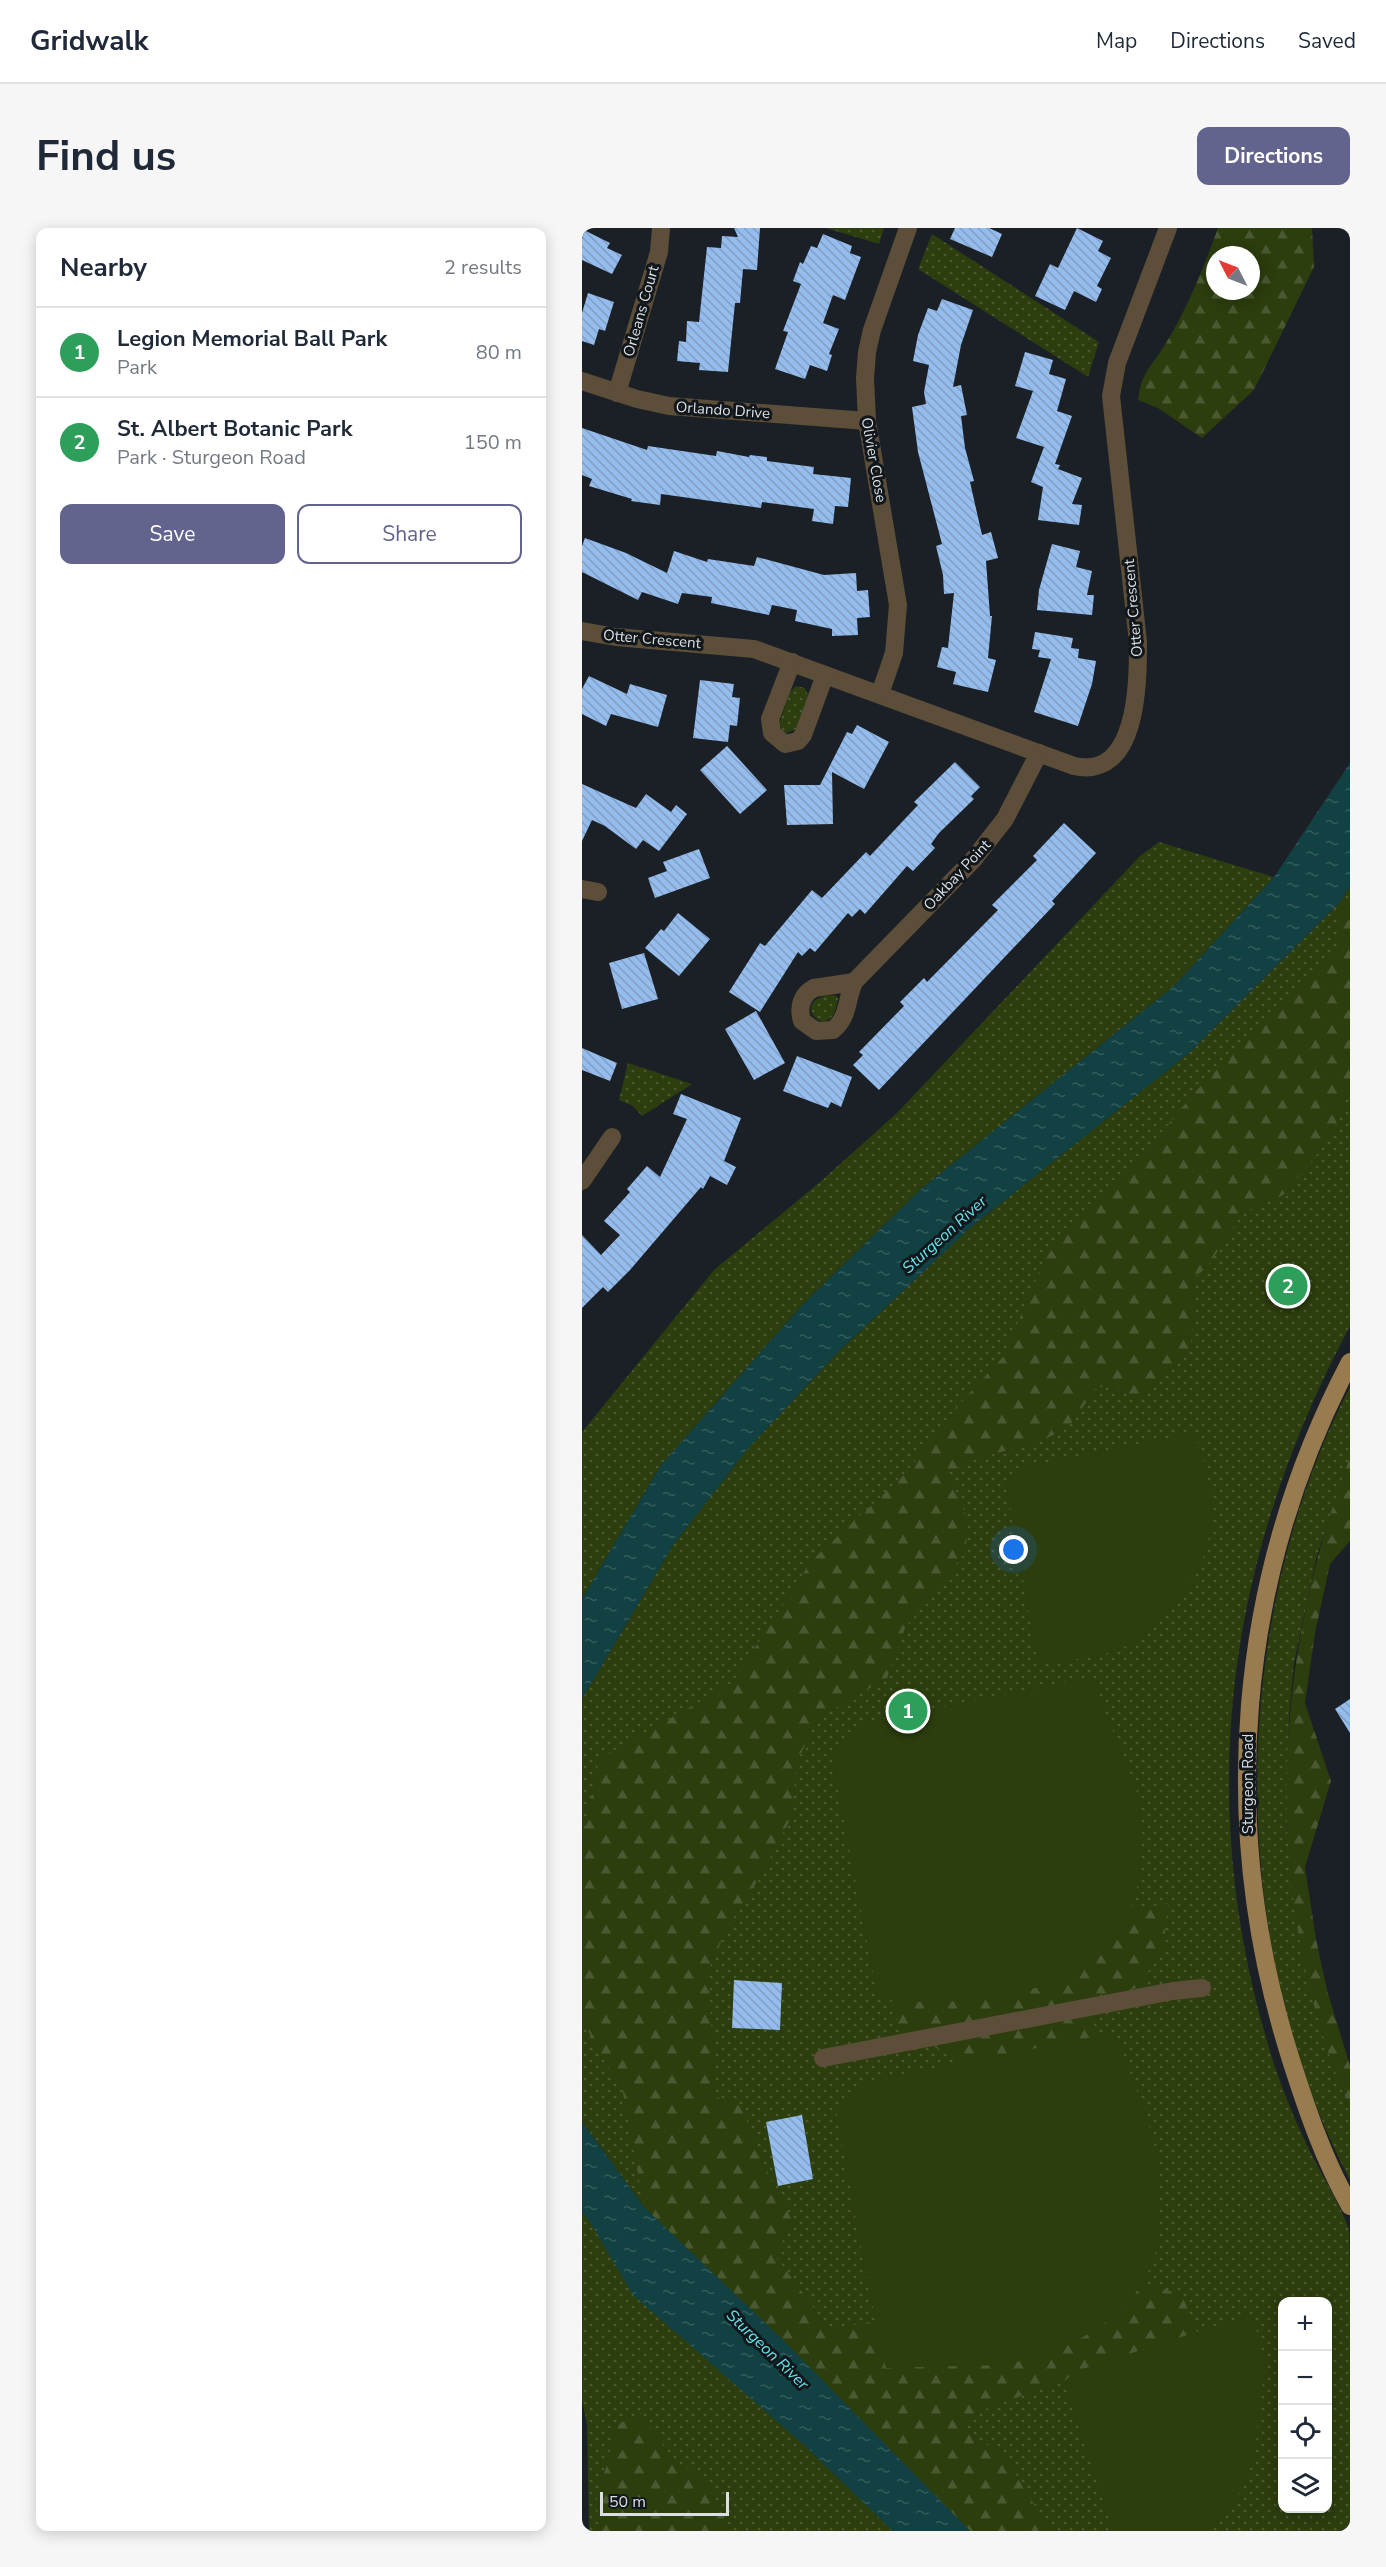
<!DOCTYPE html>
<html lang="en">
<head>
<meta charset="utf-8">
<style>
  :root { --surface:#fff; --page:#f6f6f7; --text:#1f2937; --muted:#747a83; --line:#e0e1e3; --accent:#62648e }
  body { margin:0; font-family:"Nunito Sans",sans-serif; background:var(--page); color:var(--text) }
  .controls { position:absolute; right:18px; bottom:18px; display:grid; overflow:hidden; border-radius:12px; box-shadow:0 3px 15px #0003 }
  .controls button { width:54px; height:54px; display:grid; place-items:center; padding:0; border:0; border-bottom:2px solid var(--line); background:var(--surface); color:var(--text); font:30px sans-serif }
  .compass { position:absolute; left:624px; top:18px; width:54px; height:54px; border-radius:50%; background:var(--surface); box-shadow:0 3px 15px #0003; rotate:312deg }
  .scale { position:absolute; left:18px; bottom:15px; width:129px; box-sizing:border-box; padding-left:6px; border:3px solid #dbdfe3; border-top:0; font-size:16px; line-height:21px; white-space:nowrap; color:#dbdfe3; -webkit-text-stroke:4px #12171c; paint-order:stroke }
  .you { position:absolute; left:432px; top:1322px; width:21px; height:21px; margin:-15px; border:4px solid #fff; border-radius:50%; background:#1a73e8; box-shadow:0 0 0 9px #1a73e833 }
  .badge { display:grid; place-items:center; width:39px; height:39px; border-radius:50%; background:var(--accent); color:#fff; font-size:20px; font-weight:700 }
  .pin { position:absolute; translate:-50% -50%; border:3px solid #fff; box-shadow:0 2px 6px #0006 }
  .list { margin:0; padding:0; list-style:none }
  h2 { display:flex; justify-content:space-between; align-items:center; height:78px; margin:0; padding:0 24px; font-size:26px }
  h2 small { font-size:20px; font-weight:400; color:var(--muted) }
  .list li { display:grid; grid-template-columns:39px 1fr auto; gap:18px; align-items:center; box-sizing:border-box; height:90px; padding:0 24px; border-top:2px solid var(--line) }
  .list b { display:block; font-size:22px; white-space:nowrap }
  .list p { margin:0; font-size:20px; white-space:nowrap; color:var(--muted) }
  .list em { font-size:20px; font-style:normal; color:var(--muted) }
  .actions { display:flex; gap:12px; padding:18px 24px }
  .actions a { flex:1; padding:14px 0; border:2px solid var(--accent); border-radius:12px; text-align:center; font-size:21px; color:var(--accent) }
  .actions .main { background:var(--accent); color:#fff }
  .icon { flex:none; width:33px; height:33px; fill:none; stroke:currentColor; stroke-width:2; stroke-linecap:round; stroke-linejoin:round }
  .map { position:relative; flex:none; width:768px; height:2303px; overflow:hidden; border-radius:12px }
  header { display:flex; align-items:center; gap:36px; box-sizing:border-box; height:84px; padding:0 30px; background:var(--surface); border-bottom:2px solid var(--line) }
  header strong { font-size:28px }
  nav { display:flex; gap:33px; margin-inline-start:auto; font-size:21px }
  .intro { display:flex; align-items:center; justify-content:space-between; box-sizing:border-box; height:144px; padding:0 36px }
  h1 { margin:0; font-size:42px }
  .button { padding:15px 27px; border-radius:12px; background:var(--accent); color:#fff; font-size:21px; font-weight:700 }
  main { display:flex; gap:36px; padding:0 36px }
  aside { flex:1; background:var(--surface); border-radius:12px; box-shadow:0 3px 15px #0003 }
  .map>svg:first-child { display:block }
  .grass { fill:url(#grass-dots); fill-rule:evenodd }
  .forest { fill:url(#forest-firs); fill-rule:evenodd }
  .pitch { fill:#2c3d0e }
  .water { fill:url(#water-ripples) }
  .building { fill:url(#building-back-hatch) }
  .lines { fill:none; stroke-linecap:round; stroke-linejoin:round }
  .minor { stroke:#5c4e39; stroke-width:18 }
  .major { stroke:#987b4f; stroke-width:18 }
  .labels { text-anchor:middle; stroke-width:6; stroke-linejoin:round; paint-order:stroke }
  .street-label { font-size:15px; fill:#dbdfe3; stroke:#12171c }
  .water-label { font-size:16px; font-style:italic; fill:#66e5eb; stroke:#12171c }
</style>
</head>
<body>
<header>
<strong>Gridwalk</strong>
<nav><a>Map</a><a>Directions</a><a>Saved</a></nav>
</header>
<div class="intro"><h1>Find us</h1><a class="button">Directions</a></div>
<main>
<aside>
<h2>Nearby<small>2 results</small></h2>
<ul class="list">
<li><span class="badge" style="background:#2e9e5b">1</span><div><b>Legion Memorial Ball Park</b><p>Park</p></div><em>80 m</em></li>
<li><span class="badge" style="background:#2e9e5b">2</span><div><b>St. Albert Botanic Park</b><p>Park · Sturgeon Road</p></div><em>150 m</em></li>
</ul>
<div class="actions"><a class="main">Save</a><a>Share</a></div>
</aside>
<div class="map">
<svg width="768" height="2303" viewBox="0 0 768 2303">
  <defs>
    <pattern id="grass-dots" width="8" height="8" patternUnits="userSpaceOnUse" patternTransform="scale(1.5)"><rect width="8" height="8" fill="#2c3d0e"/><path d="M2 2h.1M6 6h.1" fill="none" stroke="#4a5931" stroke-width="1.8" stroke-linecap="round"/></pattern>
    <pattern id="forest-firs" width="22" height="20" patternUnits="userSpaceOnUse" patternTransform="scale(1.5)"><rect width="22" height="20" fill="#2c3d0e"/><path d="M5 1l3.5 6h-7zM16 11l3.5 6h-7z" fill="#4a5931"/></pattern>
    <pattern id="water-ripples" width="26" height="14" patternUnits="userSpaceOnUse" patternTransform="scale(1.5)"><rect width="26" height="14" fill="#124143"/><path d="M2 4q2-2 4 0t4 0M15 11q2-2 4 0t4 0" fill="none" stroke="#345c5e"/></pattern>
    <pattern id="building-back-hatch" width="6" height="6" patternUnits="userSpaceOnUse" patternTransform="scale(1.5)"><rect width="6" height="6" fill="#94bded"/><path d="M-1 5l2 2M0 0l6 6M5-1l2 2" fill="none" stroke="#809ec3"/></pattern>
  </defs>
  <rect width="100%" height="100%" fill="#1b2026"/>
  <!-- grass -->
  <g class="grass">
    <polygon points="244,0 302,0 297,16"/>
    <polygon points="350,6 517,114 506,149 336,41"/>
    <polygon points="214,458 223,460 226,467 214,501 205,505 201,503 197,495 208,464"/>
    <polygon points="577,614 692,649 591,759 339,961 221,1076 79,1237 0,1371 0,1204 132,1042 238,954 315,885 558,628"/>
    <path d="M768 658V1098C647 1325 612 1564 685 1813 696 1852 712 1892 731 1929 742 1951 760 1980 767 2002 768 2017 768 2065 768 2084 768 2157 768 2230 768 2303H388L62 1979 0 1894V1471L91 1317 167 1219 258 1122 389 999 608 824 758 674ZM700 2074H746V2280H700Z"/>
    <path d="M252 767 256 770C250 823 201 769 252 767Z"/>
    <polygon points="46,835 110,856 60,888 51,878 37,872"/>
    <path d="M768 1159V1229L735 1327 712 1435 707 1489 705 1600 718 1709 762 1868 768 1882V1952C644 1717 645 1394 768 1159Z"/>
    <polygon points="0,1984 223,2218 311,2303 7,2303 5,2197 0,2171"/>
  </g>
  <!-- forest -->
  <g class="forest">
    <path d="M636 0H730L732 39 672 162 620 210 576 180 556 172C560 142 570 139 584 115 606 79 622 39 636 0ZM633 27H669V63H633Z"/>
    <polygon points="768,671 768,861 748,911 701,967 661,985 625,1039 612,1050 609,1118 584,1145 555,1169 530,1159 515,1159 485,1201 446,1218 390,1230 365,1246 387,1293 383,1325 323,1400 305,1450 235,1491 215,1534 209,1590 178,1649 146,1698 126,1743 134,1869 159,1878 188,1950 212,1996 192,2026 248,2102 287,2094 297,2107 304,2140 469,2125 502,2108 524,2092 549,2071 561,2054 600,2067 615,2104 495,2143 485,2151 393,2185 378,2200 423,2228 468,2303 388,2303 201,2112 62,1979 41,1865 0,1792 0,1616 17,1531 150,1455 230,1332 321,1248 374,1180 421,1129 464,1028 547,943 614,863 691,781 757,724 758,674"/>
    <path d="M768 1229V1313L748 1336 733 1405 723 1475 749 1553 723 1639 734 1711 745 1762 768 1838V1882C679 1671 688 1440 768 1229Z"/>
    <polygon points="586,1675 581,1722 555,1760 496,1771 519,1808 381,1835 317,1799 309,1773 379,1773 441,1763 472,1755 527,1722 540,1704 548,1683"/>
    <polygon points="59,2185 90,2230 124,2253 143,2292 152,2303 16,2303 15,2266 26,2234 32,2198"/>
  </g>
  <!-- pitch -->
  <g class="pitch">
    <path d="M612 1205C622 1231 630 1258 630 1286 628 1340 590 1395 542 1419 522 1429 479 1433 456 1436L424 1254 433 1241Z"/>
    <polygon points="509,1449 554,1559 560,1598 560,1621 554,1666 540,1704 527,1722 472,1755 441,1763 379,1773 334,1774 296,1771 249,1525 276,1496"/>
    <path d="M532 1805C547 1844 567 1885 574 1926 577 1943 578 2006 574 2022 558 2087 485 2127 422 2136 411 2138 398 2137 386 2138 358 2138 331 2139 304 2140L283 2043 255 1887 280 1854Z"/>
    <polygon points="670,2086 683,2134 673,2223 664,2256 639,2291 624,2303 532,2303 484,2161 485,2151 495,2143"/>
  </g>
  <!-- water -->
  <g class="water">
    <polygon points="768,535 768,658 758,674 608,824 389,999 258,1122 167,1219 91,1317 0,1471 0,1371 79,1237 221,1076 339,961 591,759 692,649"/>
    <polygon points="0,1894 62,1979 201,2112 388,2303 311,2303 223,2218 51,2067 8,1994 0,1984"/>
  </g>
  <!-- building -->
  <g class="building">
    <polygon points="152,0 178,0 175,42 161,41 158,75 153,75 146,144 117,142 118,135 95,133 97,113 104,114 105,93 117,94 125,19 139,20 140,8 156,9"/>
    <polygon points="373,0 407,0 420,6 410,29 368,11"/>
    <polygon points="495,0 521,13 516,23 529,30 515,58 520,61 514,74 492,63 483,82 453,68 468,36 476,40"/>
    <polygon points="0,1 28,15 25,20 40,27 30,46 0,32"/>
    <polygon points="241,6 270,18 268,25 279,29 263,72 251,67 241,95 257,101 247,126 250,127 245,143 228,137 223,151 193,141 206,104 201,103 219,56 211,53 218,34 221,36 229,18 235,20"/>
    <polygon points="6,65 32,74 23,103 17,101 12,117 0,113 0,85"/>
    <polygon points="360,71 391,82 379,117 371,159 379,157 385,187 379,188 383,220 392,253 388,254 400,307 409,304 416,330 404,333 408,388 410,388 406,430 414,432 406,464 371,456 374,444 355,439 360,419 366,420 372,365 362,366 361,347 354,318 360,316 336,224 330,179 344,176 342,164 347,137 331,133 336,107 346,80 355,83"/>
    <polygon points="443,124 471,132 467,146 484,151 475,183 490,188 473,236 478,237 476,241 500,250 490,276 500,277 497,297 456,292 461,259 449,254 462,219 434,210 451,163 433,158"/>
    <polygon points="0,200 65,222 66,218 134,228 135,223 167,229 168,227 185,229 185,233 232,239 231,246 269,250 266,279 253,278 251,296 230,293 232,281 180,274 179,280 79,266 78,277 49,273 50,271 7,258 10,251 0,247"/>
    <polygon points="3,310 44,325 85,345 92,323 125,334 126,331 172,338 175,329 242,347 274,345 275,363 286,362 288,389 275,390 276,407 250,408 250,401 213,393 215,382 190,377 187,387 129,375 130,369 100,365 96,376 60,364 56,372 0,344 0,318"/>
    <polygon points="470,316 498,323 494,339 510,343 505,367 512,367 510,387 455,382 457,362"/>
    <polygon points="453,404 491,410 489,420 497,421 496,430 514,433 510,456 496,498 452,484 469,431 456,429 458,422 450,421"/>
    <polygon points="7,448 45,466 48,456 85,467 76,499 29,486 24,498 0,486 0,461"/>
    <polygon points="118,452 152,456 150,469 158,470 155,498 148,497 146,514 111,510"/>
    <polygon points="275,497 307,514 282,561 250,544 251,596 205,597 202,557 238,557 265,504 270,506"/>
    <polygon points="145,518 185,562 158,586 118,542"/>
    <polygon points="373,534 398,559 389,568 392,571 357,605 349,616 353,620 331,643 325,638 283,686 278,681 270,689 266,685 233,724 228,720 220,728 216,724 178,784 147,764 178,715 183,718 230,662 240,670 284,624 288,628 336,577 332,574"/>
    <polygon points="0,556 54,580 64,566 89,584 94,577 105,586 77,623 61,612 54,621 23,598 10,592 0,613"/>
    <polygon points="482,595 514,625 470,673 473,676 297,862 271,837 281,827 277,824 322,778 318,774 342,750 345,754 416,682 410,677 455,632 451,628"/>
    <polygon points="117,621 128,650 73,670 66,650 85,643 81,634"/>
    <polygon points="96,685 128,711 97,748 63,720 79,701 82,703"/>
    <polygon points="62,725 76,771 40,781 27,735"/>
    <polygon points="174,783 203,835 172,852 143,801"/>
    <polygon points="0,820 35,835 28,853 0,842"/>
    <polygon points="215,828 270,849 259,879 249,874 246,880 201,863"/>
    <polygon points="99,866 159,890 142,933 154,939 145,957 128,948 121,961 119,959 48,1042 26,1064 21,1059 0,1080 0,1007 19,1027 38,1007 22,993 48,964 45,961 65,938 78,949 105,891 91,886"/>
    <polygon points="768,1471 768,1505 753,1481"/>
    <polygon points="152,1752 200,1755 198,1802 150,1800"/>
    <polygon points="220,1887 231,1951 196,1958 184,1894"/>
  </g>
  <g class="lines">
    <!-- minor -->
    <g class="minor">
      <polyline points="0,153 55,171 87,178 285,193"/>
      <polyline points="35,165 77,24 79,0"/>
      <path d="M0 403 34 409 172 421 492 538C556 552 556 455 556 414L529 168 535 135 586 0"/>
      <polyline points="210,434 188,491 190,505 203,516 216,513 221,507 243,447"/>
      <polyline points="298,466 312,425 316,377 285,193 283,150 285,124 290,102 326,0"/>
      <polyline points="0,661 16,664"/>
      <path d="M272 754C264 772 267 789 251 802L234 803 220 793C216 779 219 767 232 760L272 754 391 632 423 591 457 525"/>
      <polyline points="0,953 30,909"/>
      <polyline points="241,1830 591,1763 620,1760"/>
    </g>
    <!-- major -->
    <path class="major" d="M768 1134C654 1351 635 1599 709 1832 725 1882 742 1932 768 1978"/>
  </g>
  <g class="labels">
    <!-- street labels -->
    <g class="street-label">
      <text transform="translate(59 83) rotate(-74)" y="5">Orleans Court</text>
      <text transform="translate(141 182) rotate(4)" y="5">Orlando Drive</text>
      <text transform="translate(292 232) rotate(80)" y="5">Olivier Close</text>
      <text transform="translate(551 380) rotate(-95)" y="5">Otter Crescent</text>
      <text transform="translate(70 411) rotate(5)" y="5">Otter Crescent</text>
      <text transform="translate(375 647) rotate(-47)" y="5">Oakbay Point</text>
      <text transform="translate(666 1556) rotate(-90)" y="5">Sturgeon Road</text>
    </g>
    <!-- water labels -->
    <g class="water-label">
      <text transform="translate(362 1006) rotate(-42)" y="6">Sturgeon River</text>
      <text transform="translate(186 2121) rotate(44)" y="6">Sturgeon River</text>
    </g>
  </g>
</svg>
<div class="controls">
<button>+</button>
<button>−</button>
<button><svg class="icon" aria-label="locate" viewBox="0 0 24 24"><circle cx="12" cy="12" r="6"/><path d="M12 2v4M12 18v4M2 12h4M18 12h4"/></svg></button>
<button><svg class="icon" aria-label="layers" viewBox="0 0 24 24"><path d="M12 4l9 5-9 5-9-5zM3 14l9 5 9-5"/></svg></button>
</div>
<svg class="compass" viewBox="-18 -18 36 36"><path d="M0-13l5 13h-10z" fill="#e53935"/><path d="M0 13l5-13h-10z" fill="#747a83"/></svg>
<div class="scale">50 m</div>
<div class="you"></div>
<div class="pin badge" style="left:326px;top:1483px;background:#2e9e5b">1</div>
<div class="pin badge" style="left:706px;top:1058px;background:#2e9e5b">2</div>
</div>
</main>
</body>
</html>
